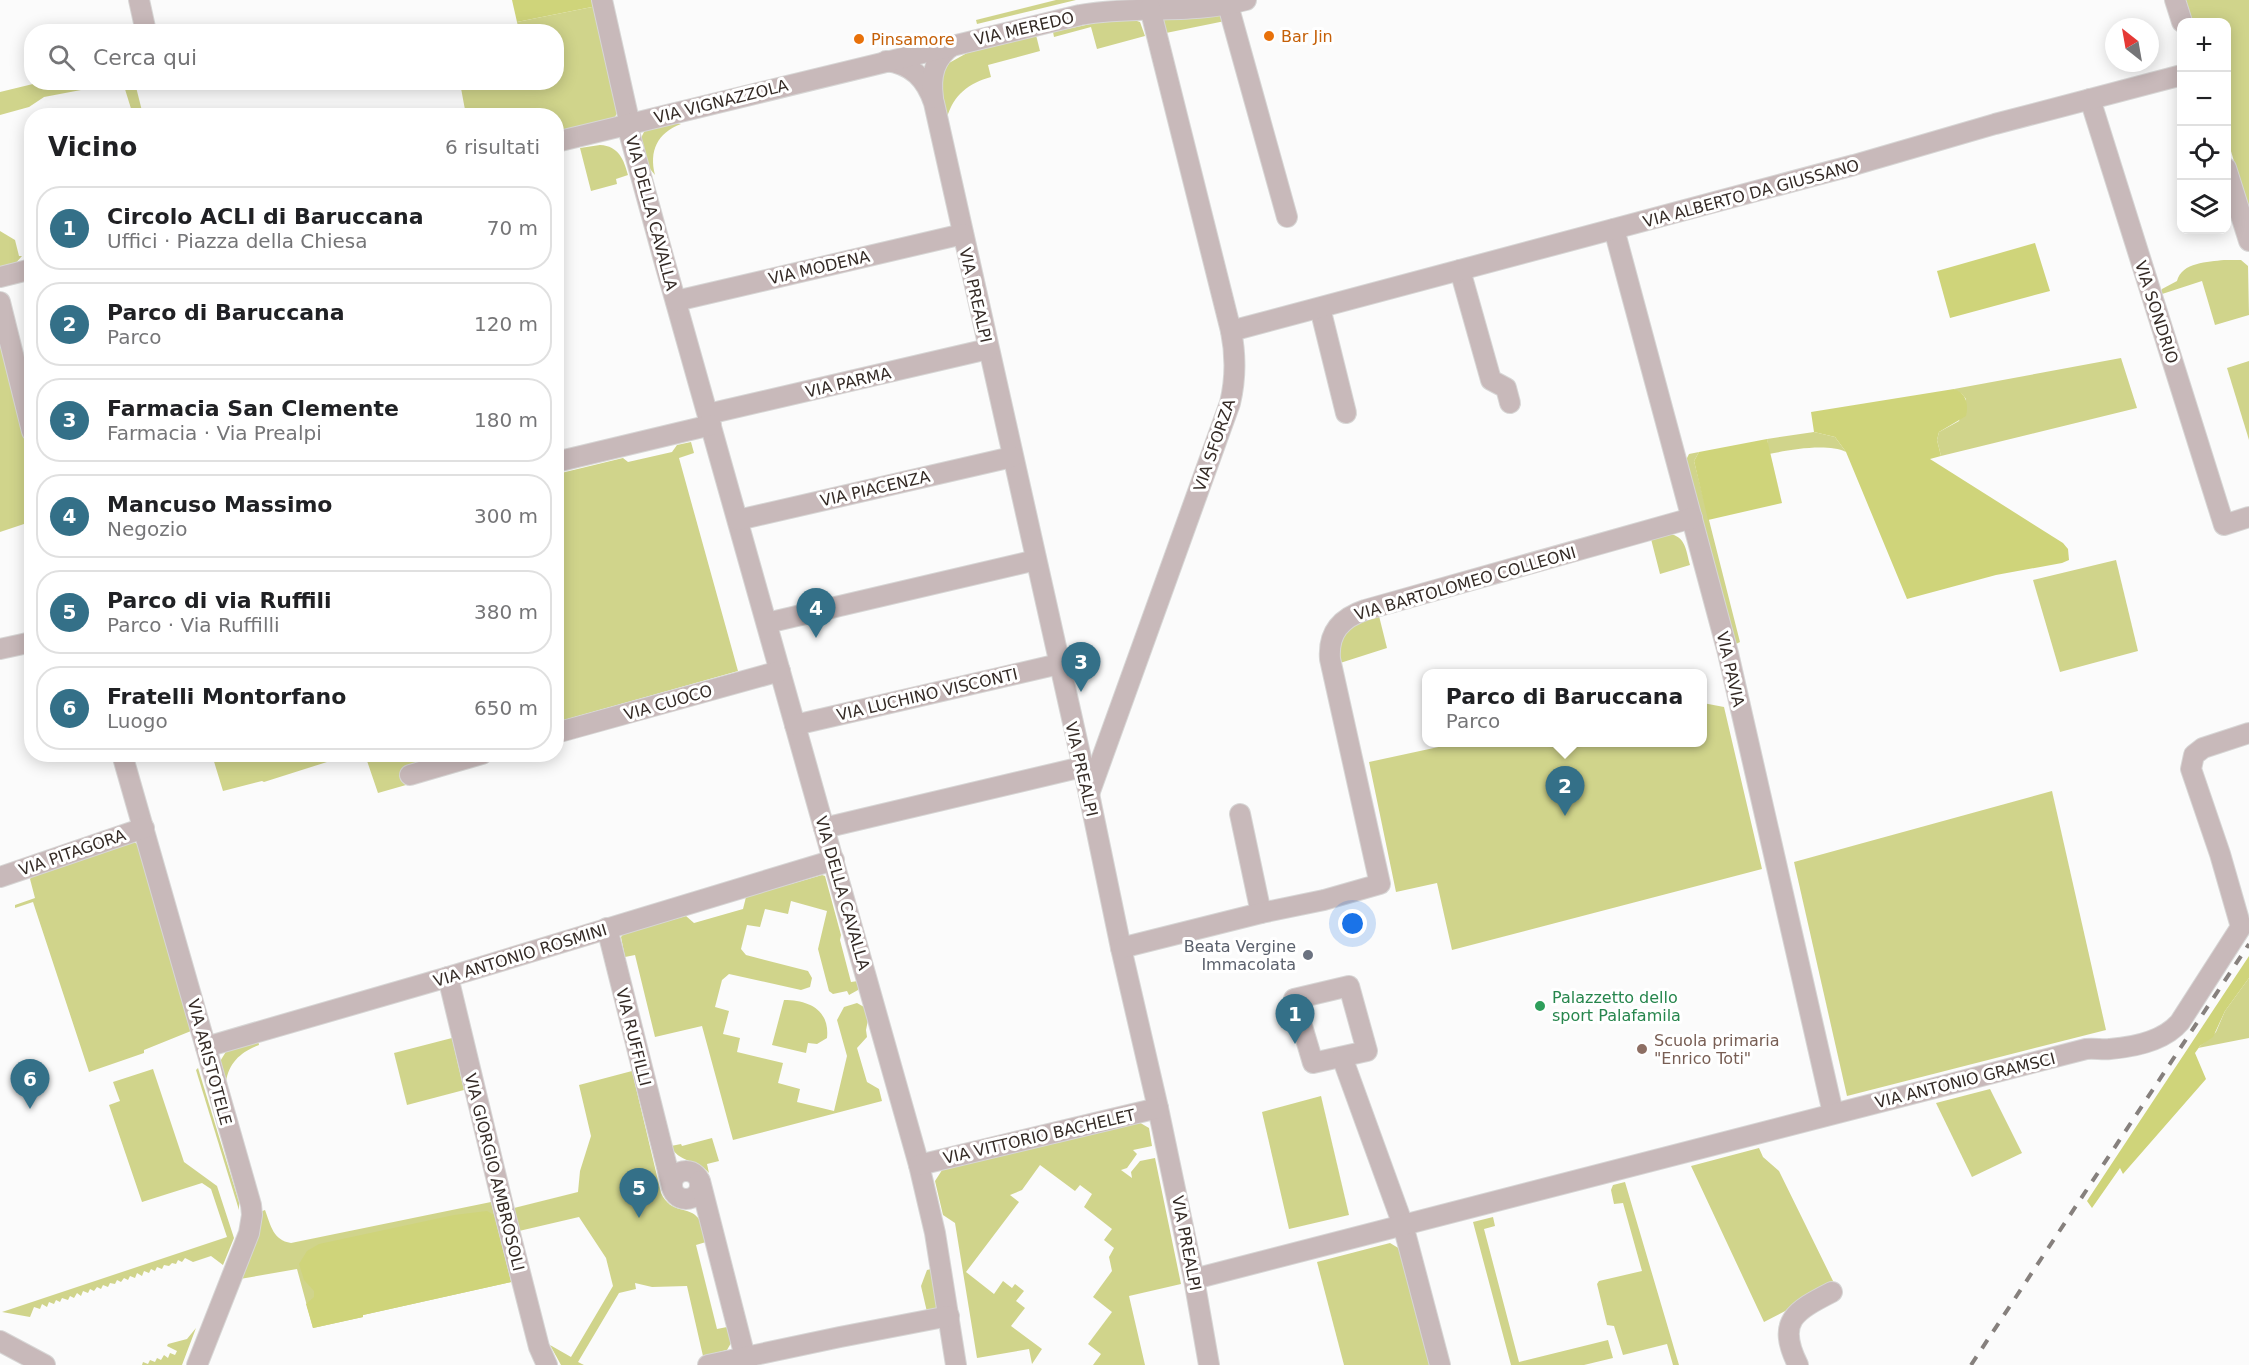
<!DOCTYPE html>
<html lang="it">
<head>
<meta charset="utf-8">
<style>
  :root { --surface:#fff; --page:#f6f6f6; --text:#202124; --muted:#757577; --line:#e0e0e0; --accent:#347088 }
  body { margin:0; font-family:"DejaVu Sans",sans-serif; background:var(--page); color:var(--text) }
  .controls { position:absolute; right:18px; top:18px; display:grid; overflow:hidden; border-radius:12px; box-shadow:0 3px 15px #0003 }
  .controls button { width:54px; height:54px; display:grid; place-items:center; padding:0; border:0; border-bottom:2px solid var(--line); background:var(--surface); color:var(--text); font:30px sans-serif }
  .compass { position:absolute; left:2105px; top:18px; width:54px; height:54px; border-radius:50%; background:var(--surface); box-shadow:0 3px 15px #0003; rotate:329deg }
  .you { position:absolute; left:1353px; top:924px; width:21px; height:21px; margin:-15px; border:4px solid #fff; border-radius:50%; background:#1a73e8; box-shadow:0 0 0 9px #1a73e833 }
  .badge { display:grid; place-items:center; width:39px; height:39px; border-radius:50%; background:var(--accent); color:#fff; font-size:20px; font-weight:700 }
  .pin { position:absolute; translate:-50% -50px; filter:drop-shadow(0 2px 3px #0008) }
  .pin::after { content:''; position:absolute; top:32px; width:21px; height:18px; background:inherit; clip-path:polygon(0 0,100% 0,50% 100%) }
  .popup { position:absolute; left:1422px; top:669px; width:285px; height:78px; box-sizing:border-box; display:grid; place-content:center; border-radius:12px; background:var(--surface); filter:drop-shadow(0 2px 4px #0005); font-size:20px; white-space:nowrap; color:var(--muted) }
  .popup b { font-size:22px; color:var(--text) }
  .popup::after { content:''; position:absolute; left:50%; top:100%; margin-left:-12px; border:12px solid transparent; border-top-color:var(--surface) }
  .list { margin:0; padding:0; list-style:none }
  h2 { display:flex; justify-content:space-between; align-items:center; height:78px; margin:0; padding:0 24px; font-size:26px }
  h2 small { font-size:20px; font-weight:400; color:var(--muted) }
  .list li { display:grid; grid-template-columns:39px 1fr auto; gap:18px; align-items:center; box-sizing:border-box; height:84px; margin:0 12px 12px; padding:0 12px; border:2px solid var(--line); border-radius:24px }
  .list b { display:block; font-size:22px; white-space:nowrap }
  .list p { margin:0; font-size:20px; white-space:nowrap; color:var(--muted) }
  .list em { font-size:20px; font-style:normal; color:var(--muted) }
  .icon { flex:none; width:33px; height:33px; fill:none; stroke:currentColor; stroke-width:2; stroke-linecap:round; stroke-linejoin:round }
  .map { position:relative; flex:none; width:2249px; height:1365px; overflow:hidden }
  .search { position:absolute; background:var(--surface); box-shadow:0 3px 15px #0003; left:24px; top:24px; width:540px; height:66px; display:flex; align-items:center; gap:15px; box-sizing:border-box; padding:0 21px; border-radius:24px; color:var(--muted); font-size:22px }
  .panel { position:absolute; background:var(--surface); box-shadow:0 3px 15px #0003; left:24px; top:108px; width:540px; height:654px; border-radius:24px }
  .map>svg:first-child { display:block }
  .green { fill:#d0d48b }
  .forest { fill:#cfd47a }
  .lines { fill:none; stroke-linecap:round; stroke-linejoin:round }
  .minor-casing { stroke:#d7d6d5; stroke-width:22 }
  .minor { stroke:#c8b9ba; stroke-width:20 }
  .rail { stroke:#86807d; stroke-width:4; stroke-dasharray:10 10; stroke-linecap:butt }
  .food-dot { fill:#e8710a; stroke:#fff; stroke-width:2 }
  .worship-dot { fill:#6b7280; stroke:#fff; stroke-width:2 }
  .leisure-dot { fill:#2e9e5b; stroke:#fff; stroke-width:2 }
  .education-dot { fill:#8d6e63; stroke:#fff; stroke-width:2 }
  .labels { text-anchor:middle; stroke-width:6; stroke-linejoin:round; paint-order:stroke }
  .street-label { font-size:16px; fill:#352b26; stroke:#fff }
  .food-label { font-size:16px; fill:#c56008; stroke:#fff; text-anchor:start }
  .worship-label { font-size:16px; fill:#5b616d; stroke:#fff; text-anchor:end }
  .leisure-label { font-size:16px; fill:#27864d; stroke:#fff; text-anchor:start }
  .education-label { font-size:16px; fill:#785e54; stroke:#fff; text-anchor:start }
</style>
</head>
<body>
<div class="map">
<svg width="2249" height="1365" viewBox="0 0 2249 1365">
  <rect width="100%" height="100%" fill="#fbfbfb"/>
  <!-- green -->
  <g class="green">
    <polygon points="1056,0 1076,0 977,24 976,20"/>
    <polygon points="2184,0 2249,0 2249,211 2227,138 2226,22 2191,22"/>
    <polygon points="597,6 618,111 614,119 557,134 556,116 466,115 460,83 556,82 556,32 519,31 517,22"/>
    <polygon points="1223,14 1225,21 1161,34 1161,19"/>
    <polygon points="1131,19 1140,22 1145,36 1097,49 1091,27 1054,37 1053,32 1095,23"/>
    <path d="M1036 35 1040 51 988 65 991 77C969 83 953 95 947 118L941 91V78L949 63 967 53Z"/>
    <polygon points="37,83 135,83 143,115 133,115 124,86 118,83 44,97 29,107 0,115 0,92"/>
    <path d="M674 123 681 124C657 133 649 151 655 175L646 164 641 138 645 130Z"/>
    <path d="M600 145C619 146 624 160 628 175L616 179 617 184 591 191 580 148Z"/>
    <polygon points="0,231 15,240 19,256 22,256 14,265 0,269"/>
    <path d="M2224 260H2241L2248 266 2249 315 2215 325 2202 281 2159 295 2162 289 2177 281C2182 262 2208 262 2224 260Z"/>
    <polygon points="0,340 30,457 31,457 32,539 30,539 24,524 0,532"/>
    <polygon points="2121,358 2137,408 1941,456 1937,440 1939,432 1959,421 1966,399 1962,394 1954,389"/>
    <polygon points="2249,361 2249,440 2227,368"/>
    <path d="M1814 432 1835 437 1846 452C1827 443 1789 450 1769 454L1767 439Z"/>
    <polygon points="691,442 694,453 679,458 738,671 557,722 557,474 623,458 628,462 672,452 677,445"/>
    <polygon points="1699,452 1694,461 1740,642 1736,644 1685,462 1689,454"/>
    <path d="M1669 534C1686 536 1686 551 1690 565L1660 574 1651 539Z"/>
    <polygon points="2116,560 2138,651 2060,672 2033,580"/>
    <polygon points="1379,616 1387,648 1337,664 1339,639 1357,620"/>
    <polygon points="1703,703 1724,707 1762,869 1452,950 1437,883 1396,892 1369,762 1457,743 1703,742"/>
    <polygon points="212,755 264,755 274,762 303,755 349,755 264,782 262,781 223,791"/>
    <polygon points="365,755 440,755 415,762 416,766 402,770 406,785 378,793"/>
    <polygon points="2052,791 2106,1030 1847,1096 1794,862"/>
    <polygon points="132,841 139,845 191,1031 144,1050 144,1053 89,1072 33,902 15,908 15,905 35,898 30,879 33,874"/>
    <polygon points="822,875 825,876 841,935 840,940 851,982 858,981 858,990 849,995 847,991 833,994 829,991 818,949 827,911 791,901 788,914 765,909 760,927 747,925 741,949 746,955 808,971 812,978 810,987 801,990 729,974 722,980 715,1007 729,1011 723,1034 740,1038 737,1052 783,1063 778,1083 800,1089 797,1102 834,1111 847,1056 837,1020 844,1007 857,1003 864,1007 868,1020 866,1030 867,1037 857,1048 867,1082 879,1089 882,1101 733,1140 702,1026 655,1037 635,955 625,957 621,937 624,933 686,916 694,923 743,909 746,897"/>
    <polygon points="2249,978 2249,1038 2198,1048 2216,1032 2225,1011"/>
    <path d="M784 1000C809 1000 830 1010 827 1038L817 1044 808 1043 806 1053 772 1045Z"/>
    <polygon points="452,1038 464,1090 407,1105 394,1053"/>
    <path d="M258 1040 259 1045C241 1052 229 1062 226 1082L219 1063 227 1050Z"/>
    <polygon points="198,1068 239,1202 239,1210 196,1070"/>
    <polygon points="153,1069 184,1162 217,1186 234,1238 223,1265 211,1256 193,1262 185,1258 182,1262 178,1260 176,1264 172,1263 169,1266 164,1265 162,1269 157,1267 155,1271 151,1269 149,1273 144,1271 142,1276 137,1273 135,1278 130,1276 128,1280 124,1278 121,1282 117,1280 115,1284 110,1283 108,1287 103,1285 101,1289 97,1287 94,1291 90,1289 88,1293 83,1291 81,1296 77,1293 74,1298 70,1296 68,1300 62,1298 60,1302 56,1300 54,1304 49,1302 47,1307 42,1304 40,1309 34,1307 30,1317 2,1312 227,1237 211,1189 202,1183 142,1202 109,1105 120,1101 113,1082"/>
    <path d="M632 1071 661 1193C671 1215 689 1205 699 1219 703 1225 704 1235 706 1242L696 1245 717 1329 727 1327 731 1343 727 1350 703 1356 687 1286 652 1287 635 1283 636 1289 619 1293 578 1362 584 1365H561L550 1345 571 1357 613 1286 606 1258 579 1217 519 1231 514 1208 578 1192 580 1171 591 1136 579 1085Z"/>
    <polygon points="1990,1089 2022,1153 1972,1177 1936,1103"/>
    <polygon points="1321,1096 1349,1215 1289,1229 1262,1112"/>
    <polygon points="1137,1121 1149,1128 1152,1146 1133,1150 1137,1154 1127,1168 1121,1170 1132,1178 1131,1172 1140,1161 1155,1158 1181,1284 1129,1296 1145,1365 1093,1365 1101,1354 1088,1344 1112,1312 1093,1297 1112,1271 1109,1257 1114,1248 1104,1240 1112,1229 1084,1207 1092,1194 1080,1185 1075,1191 1040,1165 1022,1190 1010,1195 1019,1202 966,1272 994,1294 1003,1281 1012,1288 1015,1284 1024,1291 1016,1301 1025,1308 1011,1326 1042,1349 1032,1364 1029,1349 977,1358 955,1223 943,1215 935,1181 944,1167"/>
    <path d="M712 1138 719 1161 707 1164 709 1173C699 1160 677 1162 671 1146L681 1144 682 1146Z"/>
    <polygon points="1759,1148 1763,1157 1779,1171 1835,1285 1764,1322 1691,1166"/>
    <polygon points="1625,1182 1679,1365 1673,1365 1667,1344 1623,1355 1614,1326 1607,1325 1597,1284 1599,1281 1642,1271 1623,1203 1614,1204 1611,1190 1613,1185"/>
    <path d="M491 1202 511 1282 363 1315V1317L313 1328 297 1269 240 1279 260 1212 265 1210C271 1226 273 1240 291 1243Z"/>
    <polygon points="1493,1217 1495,1226 1484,1229 1519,1362 1608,1340 1613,1358 1584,1365 1511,1365 1473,1222"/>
    <polygon points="1390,1243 1400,1249 1430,1365 1344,1365 1317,1262"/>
    <polygon points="931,1269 938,1308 936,1311 927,1312 921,1286 927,1270"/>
    <polygon points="196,1328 182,1365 142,1365 143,1362 148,1364 150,1360 155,1362 157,1358 161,1360 164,1355 168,1358 170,1353 175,1355 177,1351 167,1346 168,1344 187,1339"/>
  </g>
  <!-- forest -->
  <g class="forest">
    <polygon points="512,0 595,0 597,6 517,22"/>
    <polygon points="2035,243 2050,291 1950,318 1937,271"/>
    <path d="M1954 389C1966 393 1969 404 1966 416L1939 432 1937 440 1941 456 1930 459 2063 543 2068 549 2069 560 2062 563 1996 575 1907 599 1846 452 1835 437 1814 432 1811 412Z"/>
    <polygon points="1767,439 1782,503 1708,520 1694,461 1699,452"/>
    <polygon points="2249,956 2249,978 2225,1011 2213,1037 2200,1046 2195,1053 2206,1079 2123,1174 2120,1168 2092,1208 2087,1201"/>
    <polygon points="487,1211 494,1215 511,1282 363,1315 363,1317 313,1328 306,1304 314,1297 314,1291 304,1280 299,1264 307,1251 319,1244 454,1215"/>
  </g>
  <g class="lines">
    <defs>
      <g id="minor">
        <polyline points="139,0 146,32"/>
        <polyline points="602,0 628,116 629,132 664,260 919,1165 935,1233 956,1365"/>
        <polyline points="2175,0 2182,22"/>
        <polyline points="1228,5 1287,217"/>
        <path d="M886 61C912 64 926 79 934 103L1089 794 1121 948 1158 1108 1194 1279 1209 1365"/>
        <path d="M933 98C930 76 934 58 953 45"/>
        <polyline points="2090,99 2224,525 2249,517"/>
        <path d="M556 142 1080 15C1135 5 1191 15 1246 0"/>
        <polyline points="2226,168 2249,241"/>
        <polyline points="1614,229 1728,653 1833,1113"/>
        <polyline points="1460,270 1491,380 1506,388 1510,403"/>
        <polyline points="0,277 32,269"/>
        <polyline points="676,301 963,234"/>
        <polyline points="0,302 32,431"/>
        <polyline points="1320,308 1346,413"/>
        <polyline points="1231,331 1854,165 1995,124 2182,75"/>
        <polyline points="708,414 988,349"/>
        <polyline points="556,462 711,425"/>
        <polyline points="738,520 1012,457"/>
        <polyline points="767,623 1036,560"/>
        <polyline points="0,649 32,642"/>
        <polyline points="795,725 1059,664"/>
        <polyline points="556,733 780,671"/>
        <polyline points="122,754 251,1205 252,1215 249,1233 197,1365"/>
        <polyline points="410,775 482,754"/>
        <path d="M1089 794 1230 403C1236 378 1236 356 1231 331L1150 8"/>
        <polyline points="1240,814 1261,913"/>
        <polyline points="824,828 1082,767"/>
        <polyline points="0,877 144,828"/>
        <polyline points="607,928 672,1187"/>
        <path d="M1121 948 1261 913 1324 900 1380 884 1330 659C1328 633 1341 618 1365 610L1692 518"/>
        <polyline points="448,977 505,1214 539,1347 547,1365"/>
        <polygon points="1349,986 1367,1051 1313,1063 1294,999"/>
        <polyline points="206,1047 448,977 834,860"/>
        <polyline points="1342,1057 1403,1225 1440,1365"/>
        <polyline points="919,1165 1158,1108"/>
        <circle cx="686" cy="1185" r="14"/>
        <polyline points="700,1181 745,1357"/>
        <path d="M1194 1279 2086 1049C2095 1048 2102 1050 2110 1049 2134 1047 2164 1041 2180 1022L2241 927 2220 854 2191 769 2194 755 2203 748 2249 733"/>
        <polyline points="0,1341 45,1365"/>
        <polyline points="708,1365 840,1337 949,1316"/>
        <path d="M1798 1365C1776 1321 1795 1311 1832 1292"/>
      </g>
    </defs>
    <!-- minor casing -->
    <use href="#minor" class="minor-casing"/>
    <!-- minor -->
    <use href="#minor" class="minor"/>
    <!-- rail -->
    <polyline class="rail" points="1971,1365 2249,944"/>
  </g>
  <!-- markers -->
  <g class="food-dot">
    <circle cx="1269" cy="36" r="6"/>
    <circle cx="859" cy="39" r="6"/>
  </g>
  <circle class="worship-dot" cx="1308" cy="955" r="6"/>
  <circle class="leisure-dot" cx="1540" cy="1006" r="6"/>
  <circle class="education-dot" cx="1642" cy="1049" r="6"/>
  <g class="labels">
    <!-- street labels -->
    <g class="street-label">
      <text transform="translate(1024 28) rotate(-13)" y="6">VIA MEREDO</text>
      <text transform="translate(721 101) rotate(-14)" y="6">VIA VIGNAZZOLA</text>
      <text transform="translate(1751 193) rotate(-15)" y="6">VIA ALBERTO DA GIUSSANO</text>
      <text transform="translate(652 213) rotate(75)" y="6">VIA DELLA CAVALLA</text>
      <text transform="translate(819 267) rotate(-13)" y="6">VIA MODENA</text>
      <text transform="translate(976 295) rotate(77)" y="6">VIA PREALPI</text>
      <text transform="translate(2157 312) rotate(72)" y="6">VIA SONDRIO</text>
      <text transform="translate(848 382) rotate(-13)" y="6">VIA PARMA</text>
      <text transform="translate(1214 445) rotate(-71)" y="6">VIA SFORZA</text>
      <text transform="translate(875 488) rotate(-13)" y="6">VIA PIACENZA</text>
      <text transform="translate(1465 583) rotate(-16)" y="6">VIA BARTOLOMEO COLLEONI</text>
      <text transform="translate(1731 669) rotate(77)" y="6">VIA PAVIA</text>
      <text transform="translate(927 694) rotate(-13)" y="6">VIA LUCHINO VISCONTI</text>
      <text transform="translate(668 702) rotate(-16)" y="6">VIA CUOCO</text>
      <text transform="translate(1082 769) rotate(77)" y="6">VIA PREALPI</text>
      <text transform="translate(72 852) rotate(-19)" y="6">VIA PITAGORA</text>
      <text transform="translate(843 893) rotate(74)" y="6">VIA DELLA CAVALLA</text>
      <text transform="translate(520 955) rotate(-17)" y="6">VIA ANTONIO ROSMINI</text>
      <text transform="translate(634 1037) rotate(76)" y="6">VIA RUFFILLI</text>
      <text transform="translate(210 1062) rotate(75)" y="6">VIA ARISTOTELE</text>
      <text transform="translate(1965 1080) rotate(-14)" y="6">VIA ANTONIO GRAMSCI</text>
      <text transform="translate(1039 1136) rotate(-13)" y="6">VIA VITTORIO BACHELET</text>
      <text transform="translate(495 1172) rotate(76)" y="6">VIA GIORGIO AMBROSOLI</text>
      <text transform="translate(1187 1243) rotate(79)" y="6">VIA PREALPI</text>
    </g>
    <!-- food labels -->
    <g class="food-label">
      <text x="1281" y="42">Bar Jin</text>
      <text x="871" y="45">Pinsamore</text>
    </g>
    <!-- worship labels -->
    <g class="worship-label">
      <text x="1296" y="952">Beata Vergine<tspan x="1296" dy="18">Immacolata</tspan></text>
    </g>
    <!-- leisure labels -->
    <g class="leisure-label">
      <text x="1552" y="1003">Palazzetto dello<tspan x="1552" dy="18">sport Palafamila</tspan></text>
    </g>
    <!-- education labels -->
    <g class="education-label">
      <text x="1654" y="1046">Scuola primaria<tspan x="1654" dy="18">"Enrico Toti"</tspan></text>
    </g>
  </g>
</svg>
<div class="controls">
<button>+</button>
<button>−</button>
<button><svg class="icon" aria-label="locate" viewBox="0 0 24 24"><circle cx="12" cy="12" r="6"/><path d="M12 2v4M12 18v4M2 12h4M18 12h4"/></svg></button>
<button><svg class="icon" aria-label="layers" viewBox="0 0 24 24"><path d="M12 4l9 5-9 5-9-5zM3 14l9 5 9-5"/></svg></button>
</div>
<svg class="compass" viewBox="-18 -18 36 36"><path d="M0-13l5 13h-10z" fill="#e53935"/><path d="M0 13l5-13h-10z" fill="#757577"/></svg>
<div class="you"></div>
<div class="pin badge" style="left:1295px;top:1044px">1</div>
<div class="pin badge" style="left:1565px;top:816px">2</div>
<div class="popup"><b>Parco di Baruccana</b>Parco</div>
<div class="pin badge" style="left:1081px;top:692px">3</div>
<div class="pin badge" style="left:816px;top:638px">4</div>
<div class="pin badge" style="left:639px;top:1218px">5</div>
<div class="pin badge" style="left:30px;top:1109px">6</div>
<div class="search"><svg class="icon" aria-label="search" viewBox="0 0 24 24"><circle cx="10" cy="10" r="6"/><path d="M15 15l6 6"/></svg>Cerca qui</div>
<section class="panel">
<h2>Vicino<small>6 risultati</small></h2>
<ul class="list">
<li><span class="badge">1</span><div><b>Circolo ACLI di Baruccana</b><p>Uffici · Piazza della Chiesa</p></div><em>70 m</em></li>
<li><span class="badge">2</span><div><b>Parco di Baruccana</b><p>Parco</p></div><em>120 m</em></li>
<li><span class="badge">3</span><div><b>Farmacia San Clemente</b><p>Farmacia · Via Prealpi</p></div><em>180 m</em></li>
<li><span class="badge">4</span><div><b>Mancuso Massimo</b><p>Negozio</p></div><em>300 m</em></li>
<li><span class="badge">5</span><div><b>Parco di via Ruffili</b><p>Parco · Via Ruffilli</p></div><em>380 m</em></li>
<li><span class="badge">6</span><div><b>Fratelli Montorfano</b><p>Luogo</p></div><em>650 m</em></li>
</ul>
</section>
</div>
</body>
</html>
